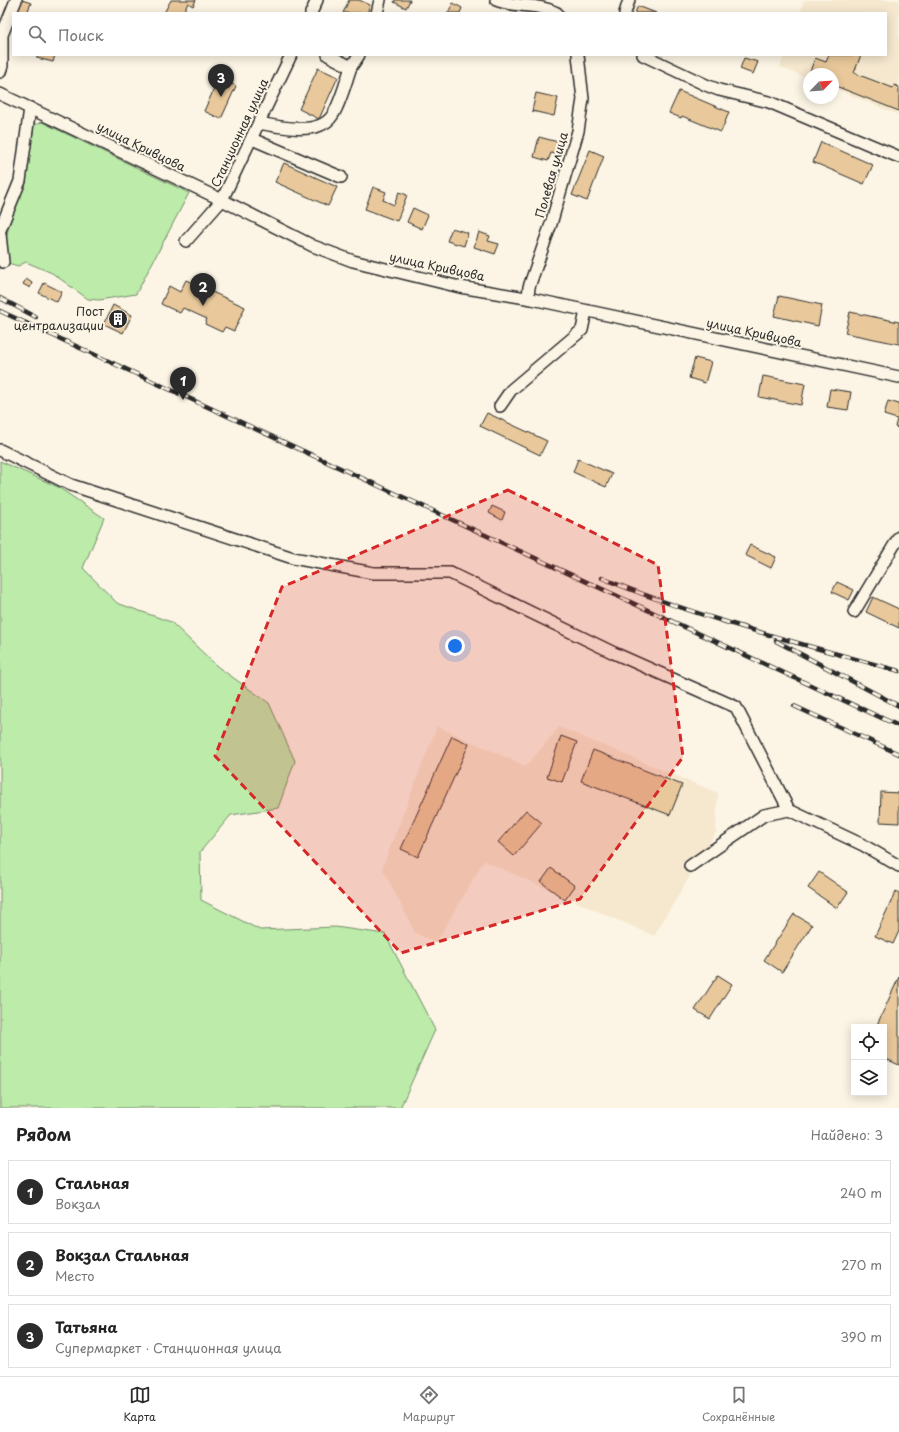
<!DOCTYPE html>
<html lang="ru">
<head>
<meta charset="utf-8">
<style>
  :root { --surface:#fff; --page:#f2f2f2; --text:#222; --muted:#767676; --line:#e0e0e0; --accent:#2b2b2b }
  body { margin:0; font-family:"Playpen Sans",sans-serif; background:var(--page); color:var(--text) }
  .controls { position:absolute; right:12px; bottom:12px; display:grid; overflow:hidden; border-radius:0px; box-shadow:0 2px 10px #0003 }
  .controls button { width:36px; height:36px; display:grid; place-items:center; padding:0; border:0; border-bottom:1px solid var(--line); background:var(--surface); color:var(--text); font:20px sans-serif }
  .compass { position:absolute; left:803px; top:68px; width:36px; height:36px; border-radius:50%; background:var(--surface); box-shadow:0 2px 10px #0003; rotate:65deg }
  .you { position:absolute; left:455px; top:646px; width:14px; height:14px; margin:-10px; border:3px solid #fff; border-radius:50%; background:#1a73e8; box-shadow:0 0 0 6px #1a73e833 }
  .badge { display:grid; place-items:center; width:26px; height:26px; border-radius:50%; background:var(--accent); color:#fff; font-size:13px; font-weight:700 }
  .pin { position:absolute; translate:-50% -33px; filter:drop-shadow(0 1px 2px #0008) }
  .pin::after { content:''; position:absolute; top:21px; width:14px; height:12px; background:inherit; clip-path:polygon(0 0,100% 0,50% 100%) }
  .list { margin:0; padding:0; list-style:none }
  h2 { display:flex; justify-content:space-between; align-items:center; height:52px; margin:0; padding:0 16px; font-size:17px }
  h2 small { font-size:13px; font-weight:400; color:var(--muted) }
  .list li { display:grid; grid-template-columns:26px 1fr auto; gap:12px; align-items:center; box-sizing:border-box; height:64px; margin:0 8px 8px; padding:0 8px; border:1px solid var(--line); border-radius:0px }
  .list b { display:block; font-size:15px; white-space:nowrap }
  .list p { margin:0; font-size:13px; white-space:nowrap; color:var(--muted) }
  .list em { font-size:13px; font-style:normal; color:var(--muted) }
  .icon { flex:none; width:22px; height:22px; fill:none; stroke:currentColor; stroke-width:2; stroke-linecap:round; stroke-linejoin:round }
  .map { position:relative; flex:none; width:899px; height:1108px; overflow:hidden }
  .search { position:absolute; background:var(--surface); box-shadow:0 2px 10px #0003; left:12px; right:12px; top:12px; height:44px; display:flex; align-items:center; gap:10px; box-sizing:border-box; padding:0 14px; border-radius:0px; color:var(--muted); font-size:15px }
  .sheet { height:268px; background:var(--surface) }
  nav { display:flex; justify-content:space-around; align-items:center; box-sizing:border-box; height:56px; border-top:1px solid var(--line); background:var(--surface); font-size:11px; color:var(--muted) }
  nav a { display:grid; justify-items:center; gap:2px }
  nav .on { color:var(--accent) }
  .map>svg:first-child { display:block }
  .built { fill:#f6e8cf }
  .green { fill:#bcebaa; stroke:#748b6a }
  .building { fill:#e9c99b; stroke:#2b2b2b }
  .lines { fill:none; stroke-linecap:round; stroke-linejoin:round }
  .minor-casing { stroke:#2b2b2b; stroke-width:14 }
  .minor { stroke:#fcf5e5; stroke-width:11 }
  .rail-casing { stroke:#2b2b2b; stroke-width:4.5 }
  .rail { stroke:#fcf5e5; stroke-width:3; stroke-dasharray:9; stroke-linecap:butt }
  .marked { fill:#d62828; fill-opacity:0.2; stroke:#d62828; stroke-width:3; stroke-dasharray:8 5; stroke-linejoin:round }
  .labels { text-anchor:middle; stroke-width:4; stroke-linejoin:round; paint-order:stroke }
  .street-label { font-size:12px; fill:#2b2b2b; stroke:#fcf5e5 }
  .poi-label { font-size:12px; fill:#2b2b2b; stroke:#fcf5e5; text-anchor:end }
</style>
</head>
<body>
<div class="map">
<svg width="899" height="1108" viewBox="0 0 899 1108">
  <rect width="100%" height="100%" fill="#fcf5e5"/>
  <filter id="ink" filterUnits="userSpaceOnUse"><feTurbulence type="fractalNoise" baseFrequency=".025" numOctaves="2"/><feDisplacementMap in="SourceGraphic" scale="8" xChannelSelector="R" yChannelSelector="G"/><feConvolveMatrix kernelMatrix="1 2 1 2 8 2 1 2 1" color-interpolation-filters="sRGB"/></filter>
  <g filter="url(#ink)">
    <!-- built -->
    <g class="built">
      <polygon points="804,0 899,0 899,115 833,88 833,74 809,74 809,79 780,67 784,55 886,55 886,13 800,13"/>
      <polygon points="437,726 526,766 559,727 718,793 716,832 654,936 484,861 436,943 415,933 382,868"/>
    </g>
    <!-- green -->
    <g class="green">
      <polygon points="42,122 189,193 136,294 99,300 88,299 52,273 26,262 18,266 8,263 5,245 13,205 25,178 34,125"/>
      <polygon points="0,461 58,487 104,518 83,568 117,603 171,622 218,667 269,703 295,761 278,808 231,815 200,852 201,900 260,930 335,927 385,934 435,1030 400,1108 0,1108"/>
    </g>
    <!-- building -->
    <g class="building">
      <polygon points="22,0 31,3 27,13 17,11"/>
      <polygon points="171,0 196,0 193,6 188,3 183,13 164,13"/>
      <polygon points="349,0 359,0 370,5 367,13 343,13"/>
      <polygon points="395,0 410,0 406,8 394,2"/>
      <polygon points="453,3 462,8 460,13 448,13"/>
      <polygon points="638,6 656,13 635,13"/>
      <polygon points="37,55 55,55 53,62 37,58"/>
      <polygon points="829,55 861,55 854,73 893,88 894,85 899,87 899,111 833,85 833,74 809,74 815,58 826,62"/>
      <polygon points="744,58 758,62 753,74 740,69"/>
      <polygon points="318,68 338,77 319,119 299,109"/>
      <polygon points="219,78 236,86 221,119 204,111"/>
      <polygon points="679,91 729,112 721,132 682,116 681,118 669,113"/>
      <polygon points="536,93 558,98 554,116 532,111"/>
      <polygon points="539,137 562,143 559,155 551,153 548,161 534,157"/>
      <polygon points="821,142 873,165 864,184 813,162"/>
      <polygon points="590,150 604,156 587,201 572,195"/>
      <polygon points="284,163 337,187 328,206 275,182"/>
      <polygon points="373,187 386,192 383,200 394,205 399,192 407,195 397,221 365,209"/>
      <polygon points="413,208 428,215 422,229 407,222"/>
      <polygon points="452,228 468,233 464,246 447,241"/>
      <polygon points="479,232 490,236 488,241 499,244 495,254 474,247"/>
      <polygon points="26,279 32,283 30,288 23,284"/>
      <polygon points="186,280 245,307 234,331 225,327 222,332 205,324 207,319 183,308 180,313 161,304 169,286 180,292"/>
      <polygon points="44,283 62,292 57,302 39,293"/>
      <polygon points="779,296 822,305 818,326 774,316"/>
      <polygon points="113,305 132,315 123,333 104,324"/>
      <polygon points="850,312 899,322 899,344 845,333"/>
      <polygon points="695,358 711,362 705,383 689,378"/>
      <polygon points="763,376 805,384 801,405 759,397"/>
      <polygon points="830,389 851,392 848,410 827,407"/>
      <polygon points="888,401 899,404 899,428 895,427 897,419 884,415"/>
      <polygon points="487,413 547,441 540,455 480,426"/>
      <polygon points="578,459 612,474 606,487 573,472"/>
      <polygon points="492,506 505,512 502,520 489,513"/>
      <polygon points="750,545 776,557 771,568 745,555"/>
      <polygon points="837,582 854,590 849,600 832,592"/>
      <polygon points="873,597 899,609 899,628 866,612"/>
      <polygon points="452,736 469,744 418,857 401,849"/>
      <polygon points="561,736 577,742 562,782 547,777"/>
      <polygon points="593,750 682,785 670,815 581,781"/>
      <polygon points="881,792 899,793 899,823 880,822"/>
      <polygon points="526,810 542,823 514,856 498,842"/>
      <polygon points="551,868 575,886 565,900 541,882"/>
      <polygon points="819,872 848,892 837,908 808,888"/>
      <polygon points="896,891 899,893 899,931 893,944 875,936"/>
      <polygon points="794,914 812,925 782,972 764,960"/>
      <polygon points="718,975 732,984 710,1019 695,1010"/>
      <polygon points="899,977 899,1065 884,1058 884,1027 876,1027"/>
    </g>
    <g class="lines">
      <defs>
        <g id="minor">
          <path d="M496 0C516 8 538 3 557 13"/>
          <polyline points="311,13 317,0"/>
          <polyline points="377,13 380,0"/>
          <polyline points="625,13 629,0"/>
          <polyline points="328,55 351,67 359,55"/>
          <polyline points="643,55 706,85 719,90 769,102 899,157"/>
          <polyline points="0,72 2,66 2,35 16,0"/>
          <polyline points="0,94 222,200 313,246 353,261 460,287 532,299 899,377"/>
          <path d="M259 123C279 127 319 136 332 116 340 105 346 81 351 67"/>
          <polyline points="252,139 341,177"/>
          <polyline points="0,230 20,181 30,108"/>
          <polyline points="0,234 3,262"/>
          <polyline points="186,241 222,200 291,55"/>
          <polyline points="528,298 529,287 551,224 578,131 583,99 578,55"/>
          <polyline points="500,406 511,390 582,330 586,311"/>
          <polyline points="0,450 71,485 293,558 373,573 450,573 614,653 736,707 789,810"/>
          <polyline points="854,612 899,537"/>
          <polyline points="690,866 764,815 789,810 863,845 899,866"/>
        </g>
      </defs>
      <!-- minor casing -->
      <use href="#minor" class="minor-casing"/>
      <!-- minor -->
      <use href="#minor" class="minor"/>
      <defs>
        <g id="rail">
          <polyline points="0,298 36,317"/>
          <polyline points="0,311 899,726"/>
          <path d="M602 578C698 618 799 643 899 671"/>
          <polyline points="776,641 899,706"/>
          <polyline points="794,706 899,754"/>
        </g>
      </defs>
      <!-- rail casing -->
      <use href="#rail" class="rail-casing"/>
      <!-- rail -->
      <use href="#rail" class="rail"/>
    </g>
  </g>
  <!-- marked area -->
  <path class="marked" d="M508 490 658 565 683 757 580 899 401 953 215 756 282 587Z"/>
  <!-- icons -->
  <defs>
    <symbol id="building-disc" viewBox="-11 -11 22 22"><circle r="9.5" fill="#2b2b2b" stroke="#fcf5e5"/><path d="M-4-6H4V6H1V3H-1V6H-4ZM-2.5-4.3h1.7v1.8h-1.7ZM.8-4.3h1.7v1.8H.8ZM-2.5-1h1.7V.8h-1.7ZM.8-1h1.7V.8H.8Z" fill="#fff"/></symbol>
  </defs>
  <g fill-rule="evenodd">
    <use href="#building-disc" x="107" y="308" width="22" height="22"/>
  </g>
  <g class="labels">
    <!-- street labels -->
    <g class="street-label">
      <text transform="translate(240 133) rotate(-65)" y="4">Станционная улица</text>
      <text transform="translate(141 147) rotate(26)" y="4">улица Кривцова</text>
      <text transform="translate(552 175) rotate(-74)" y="4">Полевая улица</text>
      <text transform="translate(437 267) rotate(12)" y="4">улица Кривцова</text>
      <text transform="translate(754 333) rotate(12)" y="4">улица Кривцова</text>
    </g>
    <!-- poi labels -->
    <g class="poi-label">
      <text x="104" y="316">Пост<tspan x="104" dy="14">централизации</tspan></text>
    </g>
  </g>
</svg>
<div class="controls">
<button><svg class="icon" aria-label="locate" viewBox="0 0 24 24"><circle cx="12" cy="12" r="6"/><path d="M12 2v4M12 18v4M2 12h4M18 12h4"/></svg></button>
<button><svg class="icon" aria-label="layers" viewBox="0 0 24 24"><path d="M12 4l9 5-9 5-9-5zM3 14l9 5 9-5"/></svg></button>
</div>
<svg class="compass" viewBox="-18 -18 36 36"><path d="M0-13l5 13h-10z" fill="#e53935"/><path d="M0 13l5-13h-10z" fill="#767676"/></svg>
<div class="you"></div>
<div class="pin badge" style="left:183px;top:400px">1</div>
<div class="pin badge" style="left:203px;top:306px">2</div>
<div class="pin badge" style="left:221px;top:97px">3</div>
<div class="search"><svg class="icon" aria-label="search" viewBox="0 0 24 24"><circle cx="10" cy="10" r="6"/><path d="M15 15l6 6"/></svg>Поиск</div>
</div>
<section class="sheet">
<h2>Рядом<small>Найдено: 3</small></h2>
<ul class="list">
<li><span class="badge">1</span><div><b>Стальная</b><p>Вокзал</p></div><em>240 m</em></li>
<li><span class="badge">2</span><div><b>Вокзал Стальная</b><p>Место</p></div><em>270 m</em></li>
<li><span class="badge">3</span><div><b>Татьяна</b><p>Супермаркет · Станционная улица</p></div><em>390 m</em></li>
</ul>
</section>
<nav>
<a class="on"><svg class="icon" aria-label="map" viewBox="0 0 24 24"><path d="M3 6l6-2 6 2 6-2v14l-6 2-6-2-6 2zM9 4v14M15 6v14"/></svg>Карта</a>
<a><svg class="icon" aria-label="directions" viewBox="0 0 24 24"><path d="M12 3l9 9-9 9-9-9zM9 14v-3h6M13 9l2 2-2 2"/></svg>Маршрут</a>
<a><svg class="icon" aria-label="saved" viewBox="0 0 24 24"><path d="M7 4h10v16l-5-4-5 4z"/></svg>Сохранённые</a>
</nav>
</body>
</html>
